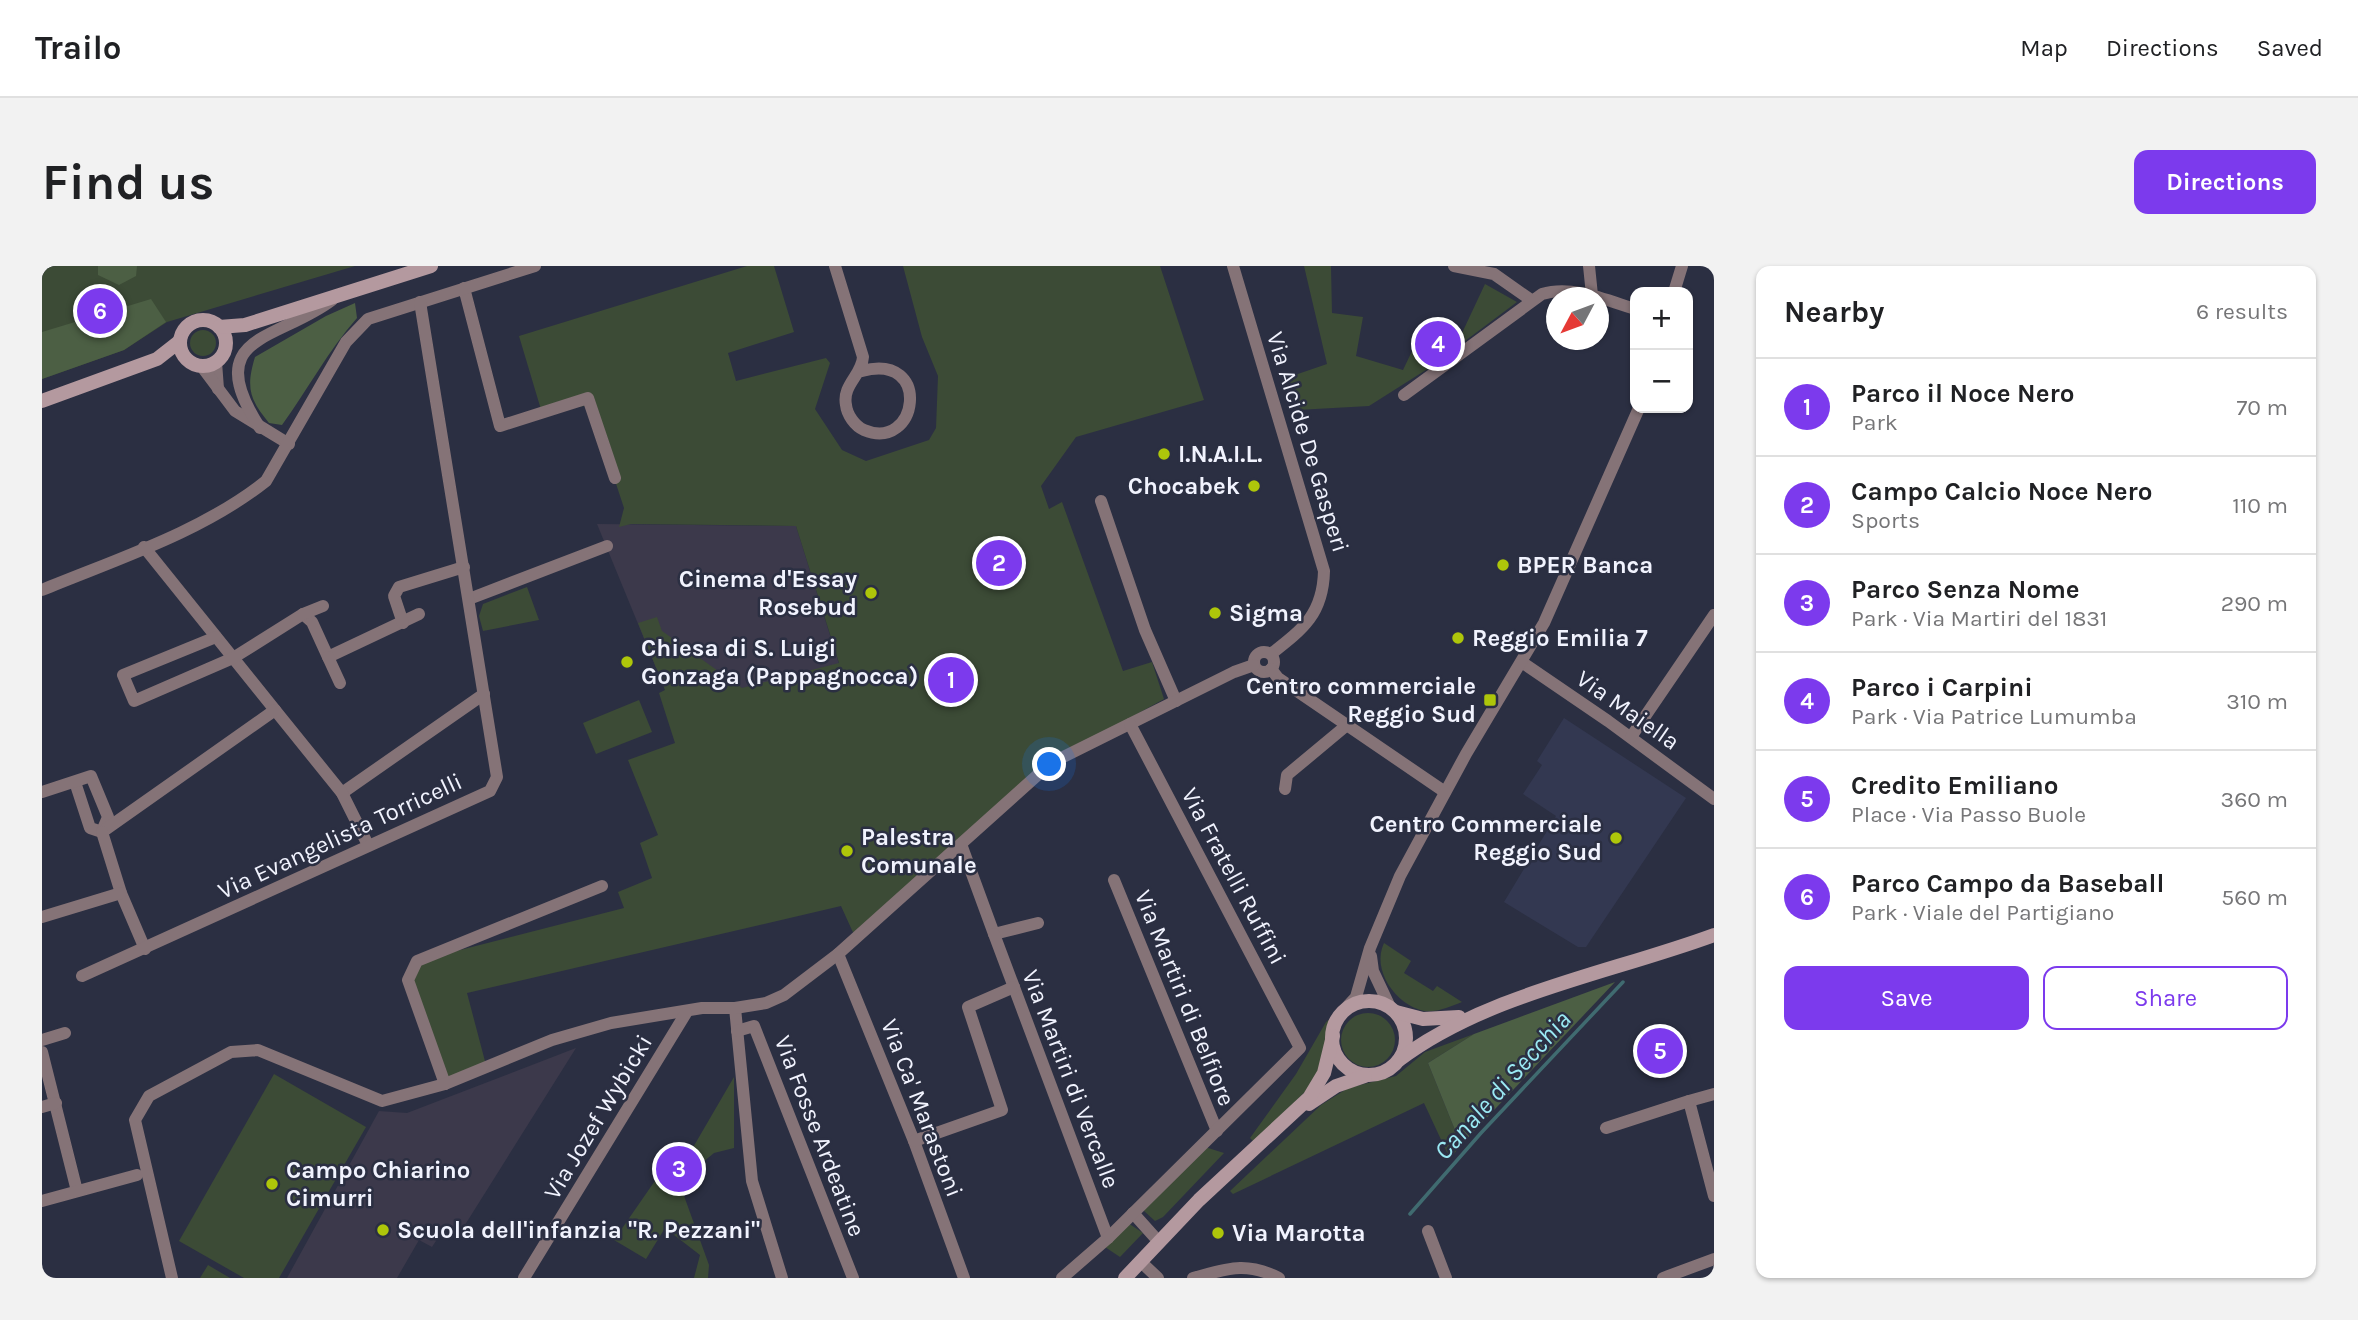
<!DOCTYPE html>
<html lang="en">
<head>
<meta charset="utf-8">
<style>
  :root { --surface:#fff; --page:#f2f2f2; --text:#202124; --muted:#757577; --line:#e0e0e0; --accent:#7c3aed }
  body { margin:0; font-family:Karla,sans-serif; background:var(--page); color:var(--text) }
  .controls { position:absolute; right:21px; top:21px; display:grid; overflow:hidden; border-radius:14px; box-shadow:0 2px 5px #0004 }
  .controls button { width:63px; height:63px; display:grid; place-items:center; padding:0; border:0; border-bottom:2px solid var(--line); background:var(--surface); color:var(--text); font:35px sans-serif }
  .compass { position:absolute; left:1504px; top:21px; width:63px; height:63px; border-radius:50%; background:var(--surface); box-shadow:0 2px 5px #0004; rotate:229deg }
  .you { position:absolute; left:1008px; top:499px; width:24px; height:24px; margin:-18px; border:5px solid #fff; border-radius:50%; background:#1a73e8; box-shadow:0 0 0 10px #1a73e833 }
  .badge { display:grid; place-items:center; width:46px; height:46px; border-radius:50%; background:var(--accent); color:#fff; font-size:23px; font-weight:700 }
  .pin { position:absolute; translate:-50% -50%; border:4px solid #fff; box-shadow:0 2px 7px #0006 }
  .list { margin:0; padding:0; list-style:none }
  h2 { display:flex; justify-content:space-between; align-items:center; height:91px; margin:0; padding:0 28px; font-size:30px }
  h2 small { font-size:23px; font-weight:400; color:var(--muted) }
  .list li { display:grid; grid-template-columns:46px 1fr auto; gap:21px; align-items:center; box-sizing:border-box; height:98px; padding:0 28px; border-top:2px solid var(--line) }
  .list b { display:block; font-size:26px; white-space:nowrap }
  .list p { margin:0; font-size:23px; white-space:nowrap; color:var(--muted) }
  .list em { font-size:23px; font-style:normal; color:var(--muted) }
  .actions { display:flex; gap:14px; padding:21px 28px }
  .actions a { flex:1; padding:16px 0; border:2px solid var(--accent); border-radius:14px; text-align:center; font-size:24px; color:var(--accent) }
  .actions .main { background:var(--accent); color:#fff }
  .map { position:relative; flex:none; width:1672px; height:1012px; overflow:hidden; border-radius:14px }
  header { display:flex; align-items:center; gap:42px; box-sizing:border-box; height:98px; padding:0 35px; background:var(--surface); border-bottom:2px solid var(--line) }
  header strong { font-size:33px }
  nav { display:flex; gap:38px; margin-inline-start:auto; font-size:24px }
  .intro { display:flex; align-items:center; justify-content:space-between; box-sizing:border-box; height:168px; padding:0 42px }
  h1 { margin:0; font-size:49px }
  .button { padding:18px 32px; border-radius:14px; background:var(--accent); color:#fff; font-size:24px; font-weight:700 }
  main { display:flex; gap:42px; padding:0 42px }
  aside { flex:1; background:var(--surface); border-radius:14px; box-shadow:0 2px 5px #0004 }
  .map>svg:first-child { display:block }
  .built { fill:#333851 }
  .education { fill:#3c394b }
  .green { fill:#3c4b36 }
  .forest { fill:#4c5f44 }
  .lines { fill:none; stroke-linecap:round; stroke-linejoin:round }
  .stream { stroke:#406b70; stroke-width:3.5 }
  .street { stroke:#857377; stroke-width:12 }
  .secondary { stroke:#b4999f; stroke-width:14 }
  .poi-dot { fill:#aec60a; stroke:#2b2f42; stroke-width:2.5 }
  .labels { text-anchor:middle; stroke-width:5; stroke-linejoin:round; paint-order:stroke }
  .street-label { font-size:24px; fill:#f1f3fe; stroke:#2b2f42 }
  .poi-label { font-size:24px; font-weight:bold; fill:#f1f3fe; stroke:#2b2f42; text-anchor:start }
  .water-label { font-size:26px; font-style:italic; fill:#9ae9f3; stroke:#2b2f42 }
</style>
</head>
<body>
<header>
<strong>Trailo</strong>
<nav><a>Map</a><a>Directions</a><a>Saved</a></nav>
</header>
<div class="intro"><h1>Find us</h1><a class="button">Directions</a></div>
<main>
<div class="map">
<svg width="1672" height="1012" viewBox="0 0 1672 1012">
  <rect width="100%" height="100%" fill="#2b2f42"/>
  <!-- built -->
  <polygon class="built" points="1522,452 1644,532 1544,681 1536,681 1462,636 1514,550 1481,528 1500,499 1495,495"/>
  <!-- education -->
  <g class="education">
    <polygon points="555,258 754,260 803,417 636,455"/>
    <polygon points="534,782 416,970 403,961 390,981 377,974 355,1012 245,1012 337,845 365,847"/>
  </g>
  <!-- green -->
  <g class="green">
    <polygon points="0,0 313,0 125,56 82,84 0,113"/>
    <polygon points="705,0 732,0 752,66 686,87 694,115 784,92 788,97 773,143 800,184 824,195 887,174 894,162 896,110 880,71 861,0 1118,0 1162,134 1034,171 999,220 1007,243 1020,236 1081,405 1110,396 1122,433 1032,483 814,673 799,640 425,727 444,799 403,818 366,714 375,695 582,642 576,626 610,612 598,577 616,569 586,494 633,477 617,427 623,424 596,357 615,351 620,365 700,422 797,397 754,260 589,258 577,261 582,242 548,139 500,147 477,70"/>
    <polygon points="1262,0 1289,0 1290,47 1321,51 1314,90 1361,104 1381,62 1420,67 1443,18 1475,36 1387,102 1327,140 1255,144 1247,111 1285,98"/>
    <circle cx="161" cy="77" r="13"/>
    <polygon points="485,321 497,354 441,365 437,350 441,338"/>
    <polygon points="597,434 610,466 554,488 541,457"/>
    <path d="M1342 677 1369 695 1362 707 1391 725 1395 720 1420 736C1409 740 1395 747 1382 745 1354 739 1329 704 1342 677Z"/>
    <circle cx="1326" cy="774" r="27"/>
    <polygon points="1290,751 1282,792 1272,817 1212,876 1208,872 1254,808 1284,756"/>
    <polygon points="1432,768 1386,797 1419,879 1408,893 1382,837 1191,928 1188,925 1279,839 1306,822 1354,810 1383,786"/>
    <polygon points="232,808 324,861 237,1012 202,1012 137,975"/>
    <polygon points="692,811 692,882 672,887 637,916 667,999 666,1012 652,1012 658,989 623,962 604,993 572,974 635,883 646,890"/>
    <polygon points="1163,881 1182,887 1121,951 1113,955 1101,944"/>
    <polygon points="1086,957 1101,967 1078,991 1063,981"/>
    <polygon points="166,999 188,1012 158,1012"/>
  </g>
  <!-- forest -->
  <g class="forest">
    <polygon points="56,0 95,0 94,10 77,19 56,9"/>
    <polygon points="109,33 124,56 82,84 0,113 0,66"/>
    <path d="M313 37 315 52C286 85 266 123 240 159L227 157C207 133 204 121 213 91L284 50Z"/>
    <polygon points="1573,716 1419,879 1386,797 1432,768"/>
  </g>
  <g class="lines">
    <!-- stream -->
    <polyline class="stream" points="1368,948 1439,867 1581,716"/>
    <!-- street -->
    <g class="street">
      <path d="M793 0 821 91C820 109 800 119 804 139 805 149 813 160 822 164 876 187 891 86 820 105"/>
      <path d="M1191 0 1282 305C1281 348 1261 363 1229 388"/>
      <polyline points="1412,0 1452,8 1489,34"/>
      <polyline points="1547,0 1550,29"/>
      <polyline points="422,22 458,160 546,132 573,212"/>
      <polyline points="1632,26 1640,0"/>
      <polyline points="174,96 176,123"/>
      <polyline points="160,101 193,145 247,178"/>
      <path d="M1362 129 1500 28C1530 19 1564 34 1593 43"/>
      <path d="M218 162C157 68 236 75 290 34"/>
      <polyline points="1059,235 1103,364 1134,435"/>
      <polyline points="102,281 233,444"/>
      <path d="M0 324C75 293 160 266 224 215L304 76 326 53 493 0"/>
      <polyline points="427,333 565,280"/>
      <polyline points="261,348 270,356 286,391 377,348"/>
      <polyline points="361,357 352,330 357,321 422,301"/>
      <polyline points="174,371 81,409 92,435 191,392 261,348 281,340"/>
      <circle cx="1222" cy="396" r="10"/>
      <polyline points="286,391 298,417"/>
      <polyline points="1481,397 1566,455 1672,533"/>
      <polyline points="1229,403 1236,412 1403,526"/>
      <polyline points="1589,471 1672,349"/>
      <polyline points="33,516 48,562 60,566"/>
      <polyline points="1243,523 1245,509 1305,459"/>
      <polyline points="0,526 49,510 66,551 60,565"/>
      <polyline points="300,527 442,428"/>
      <polyline points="60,566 233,444 300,527 326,579"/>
      <polyline points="60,566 79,627 103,683"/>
      <polyline points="919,578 952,668 996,657"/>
      <polyline points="1072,614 1175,865"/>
      <polyline points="0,651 79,627"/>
      <polyline points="952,668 1066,972"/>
      <polyline points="796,688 872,875 922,1012"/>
      <polyline points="1329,690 1331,705 1348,741"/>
      <polyline points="40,710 448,525 455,511 378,36"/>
      <polyline points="693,742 710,915 740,1012"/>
      <polyline points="1302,744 1314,731 1328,682 1358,610 1424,488 1502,357 1597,142"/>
      <polyline points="695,765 712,760 811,1012"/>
      <polyline points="0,774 23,767"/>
      <polyline points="0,786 35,925"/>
      <polyline points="403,818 366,714 375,695 560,620"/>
      <polyline points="1672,828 1647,835 1672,930"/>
      <polyline points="0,841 14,837"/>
      <polyline points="1564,862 1647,835"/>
      <polyline points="872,875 960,844 926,741 972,721"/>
      <polyline points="0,935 95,909"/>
      <polyline points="1091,947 1117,976"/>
      <polyline points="1386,965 1404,1012"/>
      <polyline points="1098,995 1116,1012"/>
      <polyline points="130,1012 93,854 107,830 189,786 216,784 340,835 403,818 510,774 569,757 660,742 693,742 724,737 742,729 796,688 1009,497 1192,406 1212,399"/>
      <polyline points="482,1012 644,747"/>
      <polyline points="1020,1012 1066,972 1258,782 1088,458"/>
      <path d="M1151 1012C1185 1003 1203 995 1237 1012"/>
      <polyline points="1621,1012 1672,993"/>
    </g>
    <!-- secondary -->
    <g class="secondary">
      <circle cx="161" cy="77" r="23"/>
      <polyline points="177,61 203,59 389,0"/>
      <polyline points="0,135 115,93 138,75"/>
      <circle cx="1327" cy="772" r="37"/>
      <polyline points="1354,746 1381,753 1417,751"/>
      <path d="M1357 794C1444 728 1569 707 1672 669"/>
      <polyline points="1267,838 1294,820 1323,810"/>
      <polyline points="1083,1012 1157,934 1267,832 1282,807 1291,770"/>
    </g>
  </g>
  <!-- markers -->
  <g class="poi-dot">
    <circle cx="1122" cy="188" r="7"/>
    <circle cx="1212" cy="220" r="7"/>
    <circle cx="1461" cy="299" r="7"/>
    <circle cx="829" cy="327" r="7"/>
    <circle cx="1173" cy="347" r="7"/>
    <circle cx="1416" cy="372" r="7"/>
    <circle cx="585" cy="396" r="7"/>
    <rect x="1441" y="427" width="14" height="14" rx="3.5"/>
    <circle cx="1574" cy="572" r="7"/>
    <circle cx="805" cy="585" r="7"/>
    <circle cx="230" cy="918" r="7"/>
    <circle cx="341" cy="964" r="7"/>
    <circle cx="1176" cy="967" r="7"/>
  </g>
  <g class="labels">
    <!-- street labels -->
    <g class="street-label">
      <text transform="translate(1266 176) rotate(73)" y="8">Via Alcide De Gasperi</text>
      <text transform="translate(1586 444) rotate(35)" y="8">Via Maiella</text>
      <text transform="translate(298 570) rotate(-25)" y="8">Via Evangelista Torricelli</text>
      <text transform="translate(1192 610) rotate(62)" y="8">Via Fratelli Ruffini</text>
      <text transform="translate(1143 732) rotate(68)" y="8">Via Martiri di Belfiore</text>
      <text transform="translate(1029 813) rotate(69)" y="8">Via Martiri di Vercalle</text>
      <text transform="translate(880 842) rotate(69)" y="8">Via Ca' Marastoni</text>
      <text transform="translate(556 851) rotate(-59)" y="8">Via Jozef Wybicki</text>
      <text transform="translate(778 870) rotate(69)" y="8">Via Fosse Ardeatine</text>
    </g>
    <!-- poi labels -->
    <g class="poi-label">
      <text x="1136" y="196">I.N.A.I.L.</text>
      <text x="1198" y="228" text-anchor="end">Chocabek</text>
      <text x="1475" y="307">BPER Banca</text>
      <text x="815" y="321" text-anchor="end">Cinema d'Essay<tspan x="815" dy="28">Rosebud</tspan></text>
      <text x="1187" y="355">Sigma</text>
      <text x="1430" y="380">Reggio Emilia 7</text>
      <text x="599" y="390">Chiesa di S. Luigi<tspan x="599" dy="28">Gonzaga (Pappagnocca)</tspan></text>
      <text x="1434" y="428" text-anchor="end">Centro commerciale<tspan x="1434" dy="28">Reggio Sud</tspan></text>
      <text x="1560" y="566" text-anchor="end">Centro Commerciale<tspan x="1560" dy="28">Reggio Sud</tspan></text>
      <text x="819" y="579">Palestra<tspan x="819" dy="28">Comunale</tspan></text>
      <text x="244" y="912">Campo Chiarino<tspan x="244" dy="28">Cimurri</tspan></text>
      <text x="355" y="972">Scuola dell'infanzia "R. Pezzani"</text>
      <text x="1190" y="975">Via Marotta</text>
    </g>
    <!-- water labels -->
    <g class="water-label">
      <text transform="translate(1460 819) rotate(-48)" y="9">Canale di Secchia</text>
    </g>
  </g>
</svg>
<div class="controls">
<button>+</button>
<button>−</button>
</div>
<svg class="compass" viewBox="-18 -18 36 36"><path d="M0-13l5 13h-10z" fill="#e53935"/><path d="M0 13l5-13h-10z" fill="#757577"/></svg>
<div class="you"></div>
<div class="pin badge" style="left:909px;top:414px">1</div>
<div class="pin badge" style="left:957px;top:297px">2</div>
<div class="pin badge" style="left:637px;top:903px">3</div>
<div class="pin badge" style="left:1396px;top:78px">4</div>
<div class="pin badge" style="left:1618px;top:785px">5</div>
<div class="pin badge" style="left:58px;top:45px">6</div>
</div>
<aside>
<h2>Nearby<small>6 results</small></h2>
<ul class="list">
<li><span class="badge">1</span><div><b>Parco il Noce Nero</b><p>Park</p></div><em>70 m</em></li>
<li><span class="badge">2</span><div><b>Campo Calcio Noce Nero</b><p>Sports</p></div><em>110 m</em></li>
<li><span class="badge">3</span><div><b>Parco Senza Nome</b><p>Park · Via Martiri del 1831</p></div><em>290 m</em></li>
<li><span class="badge">4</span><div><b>Parco i Carpini</b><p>Park · Via Patrice Lumumba</p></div><em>310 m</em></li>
<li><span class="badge">5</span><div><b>Credito Emiliano</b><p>Place · Via Passo Buole</p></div><em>360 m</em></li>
<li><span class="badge">6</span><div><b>Parco Campo da Baseball</b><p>Park · Viale del Partigiano</p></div><em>560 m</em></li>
</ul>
<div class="actions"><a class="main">Save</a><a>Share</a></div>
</aside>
</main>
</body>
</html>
